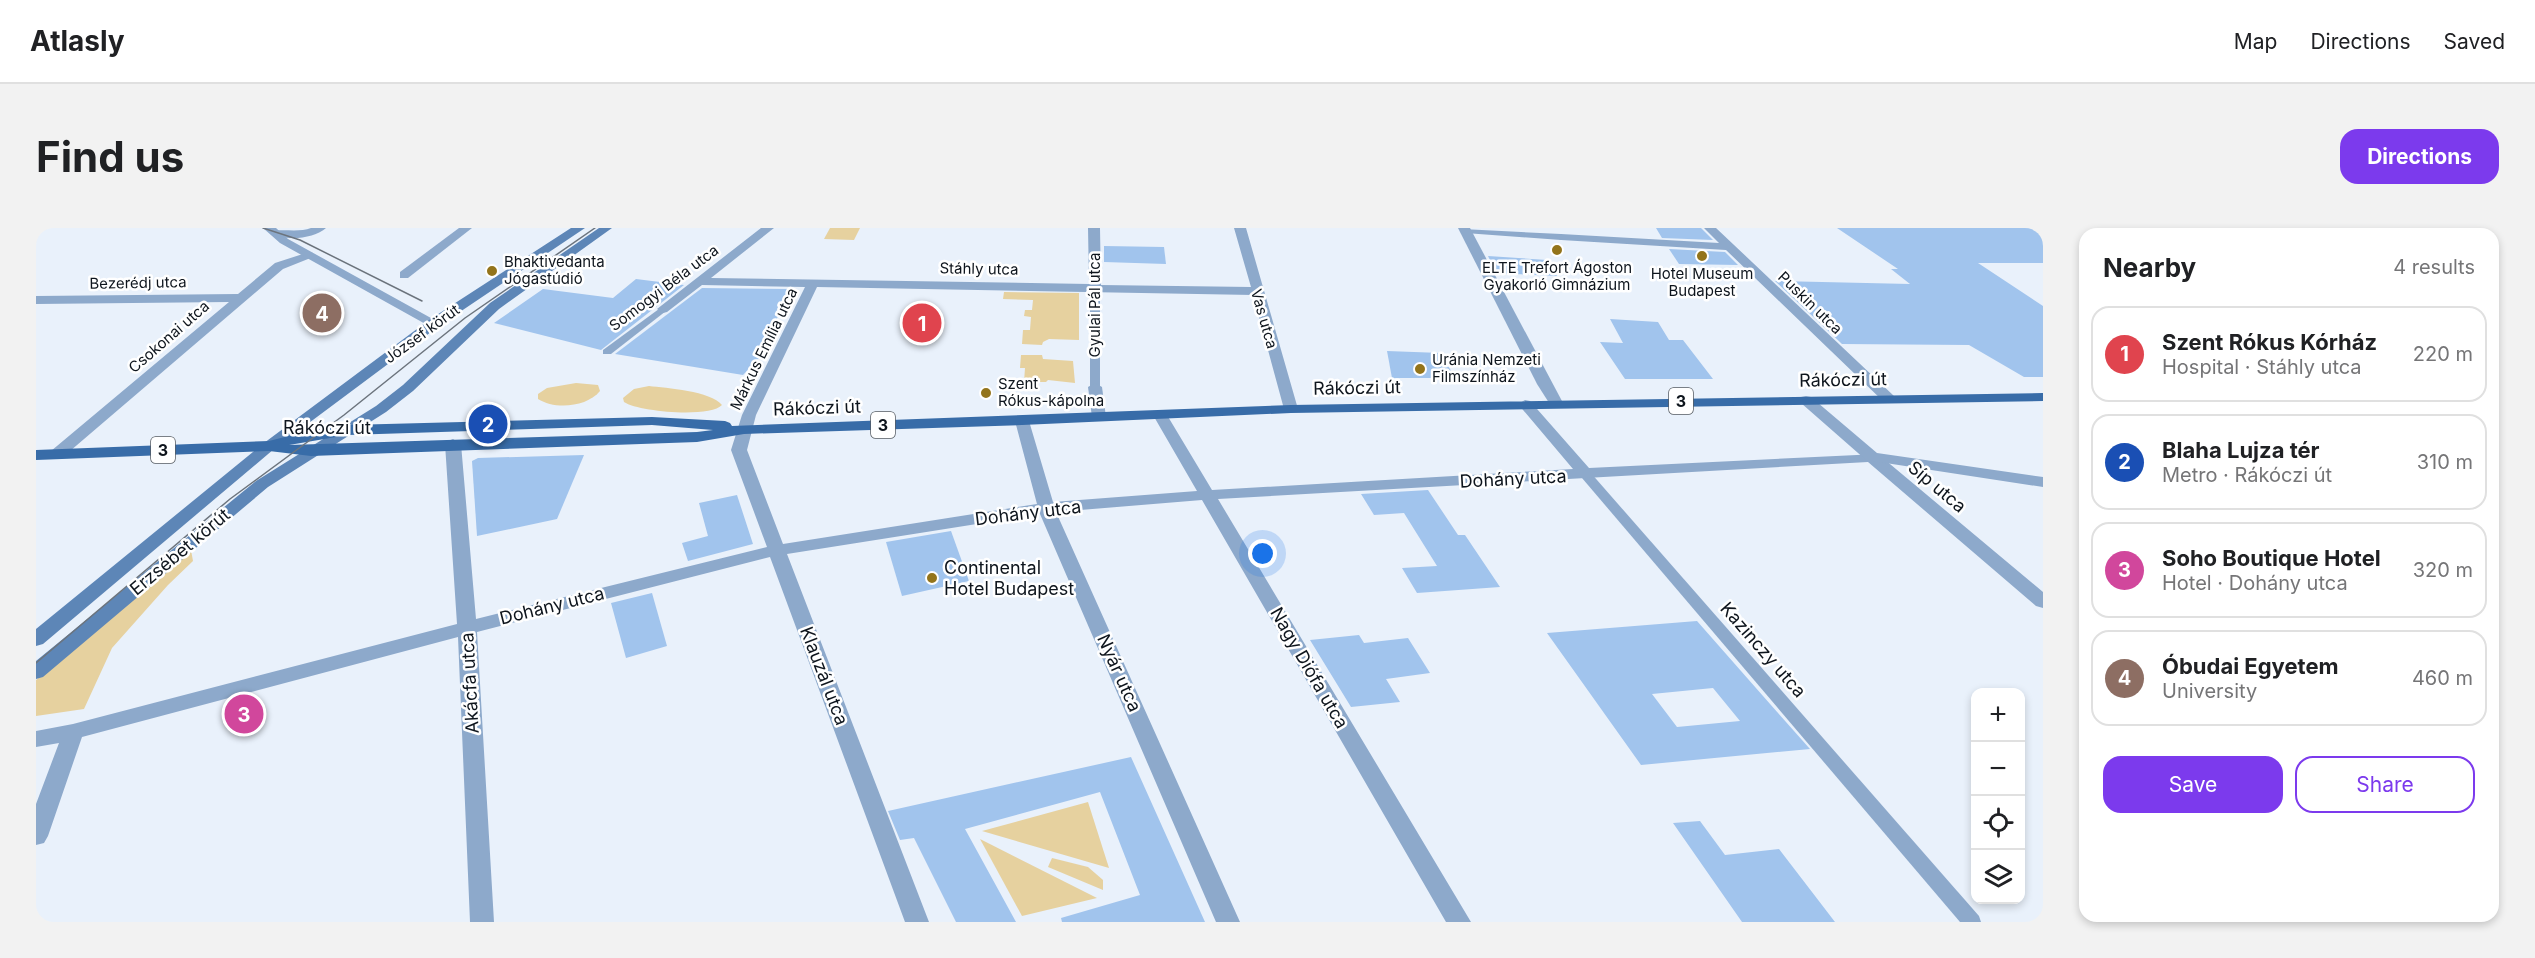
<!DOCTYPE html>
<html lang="en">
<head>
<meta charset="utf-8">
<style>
  :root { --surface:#fff; --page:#f2f2f2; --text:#202124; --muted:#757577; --line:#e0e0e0; --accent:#7c3aed }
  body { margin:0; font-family:Inter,sans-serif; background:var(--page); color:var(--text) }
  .controls { position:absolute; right:18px; bottom:18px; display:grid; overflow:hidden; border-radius:12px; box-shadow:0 3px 9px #0003 }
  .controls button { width:54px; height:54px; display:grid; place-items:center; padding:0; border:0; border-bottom:2px solid var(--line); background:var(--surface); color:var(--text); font:30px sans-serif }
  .you { position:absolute; left:1227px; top:326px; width:21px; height:21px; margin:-15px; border:4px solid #fff; border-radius:50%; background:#1a73e8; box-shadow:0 0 0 9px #1a73e833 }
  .badge { display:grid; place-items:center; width:39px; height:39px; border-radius:50%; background:var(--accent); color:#fff; font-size:20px; font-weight:700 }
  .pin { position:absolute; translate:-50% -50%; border:3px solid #fff; box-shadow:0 2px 6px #0006 }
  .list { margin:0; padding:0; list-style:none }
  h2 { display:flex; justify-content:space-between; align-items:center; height:78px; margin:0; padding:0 24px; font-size:26px }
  h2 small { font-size:20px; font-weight:400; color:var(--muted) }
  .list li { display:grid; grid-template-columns:39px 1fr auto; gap:18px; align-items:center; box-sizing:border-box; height:96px; margin:0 12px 12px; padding:0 12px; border:2px solid var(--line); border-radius:18px }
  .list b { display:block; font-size:22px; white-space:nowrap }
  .list p { margin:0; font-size:20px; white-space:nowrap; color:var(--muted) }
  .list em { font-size:20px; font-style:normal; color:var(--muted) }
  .actions { display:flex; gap:12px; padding:18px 24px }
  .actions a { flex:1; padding:14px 0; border:2px solid var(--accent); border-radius:18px; text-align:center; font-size:21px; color:var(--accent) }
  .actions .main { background:var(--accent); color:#fff }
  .icon { flex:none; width:33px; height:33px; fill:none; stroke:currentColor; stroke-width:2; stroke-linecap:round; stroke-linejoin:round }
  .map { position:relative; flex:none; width:2007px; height:694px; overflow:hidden; border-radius:18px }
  header { display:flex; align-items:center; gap:36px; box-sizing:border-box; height:84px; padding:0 30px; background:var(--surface); border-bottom:2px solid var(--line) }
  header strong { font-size:28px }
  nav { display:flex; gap:33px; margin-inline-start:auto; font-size:21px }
  .intro { display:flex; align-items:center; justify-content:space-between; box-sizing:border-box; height:144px; padding:0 36px }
  h1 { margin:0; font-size:42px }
  .button { padding:15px 27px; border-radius:18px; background:var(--accent); color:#fff; font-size:21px; font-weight:700 }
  main { display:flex; gap:36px; padding:0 36px }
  aside { flex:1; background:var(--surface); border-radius:18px; box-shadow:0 3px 9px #0003 }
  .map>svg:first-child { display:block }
  .green { fill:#e6d19f }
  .building { fill:#a1c4ed; fill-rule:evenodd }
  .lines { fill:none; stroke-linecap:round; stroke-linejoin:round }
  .pedestrian { fill:#8da9cb; fill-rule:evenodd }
  .minor { fill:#8da9cb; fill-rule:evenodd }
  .tertiary { fill:#8da9cb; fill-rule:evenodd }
  .secondary { fill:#5d86b7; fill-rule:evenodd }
  .primary { fill:#386ca8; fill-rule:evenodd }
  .tram { stroke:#6c747d; stroke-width:1.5 }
  .poi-dot { fill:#93741b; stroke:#fff; stroke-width:2 }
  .labels { text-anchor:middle; stroke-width:5; stroke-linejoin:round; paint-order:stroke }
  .far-poi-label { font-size:15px; fill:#0e151d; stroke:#fff; text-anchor:start }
  .far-street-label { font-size:15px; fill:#0e151d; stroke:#fff }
  .shield { fill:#fff; stroke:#565b61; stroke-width:1.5 }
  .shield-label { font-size:16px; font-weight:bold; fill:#0e151d }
  .street-label { font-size:18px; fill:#0e151d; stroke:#fff }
  .poi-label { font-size:18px; fill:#0e151d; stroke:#fff; text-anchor:start }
</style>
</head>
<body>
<header>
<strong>Atlasly</strong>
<nav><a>Map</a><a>Directions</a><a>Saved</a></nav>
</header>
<div class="intro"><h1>Find us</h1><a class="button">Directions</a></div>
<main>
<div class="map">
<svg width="2007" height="694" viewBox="0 0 2007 694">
  <rect width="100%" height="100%" fill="#e9f1fb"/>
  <!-- green -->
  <g class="green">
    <polygon points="794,0 824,0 818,12 788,11"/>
    <polygon points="968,64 1043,65 1043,112 1013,111 1007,114 1006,117 986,116 987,102 994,102 995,89 988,88 989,82 996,82 997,72 967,71"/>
    <polygon points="985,127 1006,127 1007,131 1037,133 1039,155 1012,152 1010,154 988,154 989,140 984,140"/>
    <path d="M540 155 562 157 564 163C551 179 519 182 502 171V166L511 160Z"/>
    <path d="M613 158C630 160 675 163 686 177 674 190 603 184 588 174L587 170 598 161Z"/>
    <polygon points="155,322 157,333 132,357 76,420 48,481 0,488 0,452"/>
    <polygon points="1052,574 1073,640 946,603"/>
    <polygon points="944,611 1061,670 986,688"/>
    <polygon points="1016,630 1052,639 1067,652 1067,662 1012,639"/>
  </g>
  <!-- building -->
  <g class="building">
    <polygon points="1620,0 1665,0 1677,12 1626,10"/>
    <polygon points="1801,0 1995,0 2007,6 2007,35 1942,35 2007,78 2007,149 1988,149 1933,117 1806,116 1739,53 1874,56 1855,41 1862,41"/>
    <polygon points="1068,18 1128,19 1130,36 1068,34"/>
    <polygon points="1633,21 1689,24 1702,37 1643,36"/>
    <polygon points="1452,28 1511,32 1521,48 1460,45"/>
    <polygon points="600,51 648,57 565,122 458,95 507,61 577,70"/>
    <polygon points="666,60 754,61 724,129 707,147 579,126"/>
    <polygon points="1574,91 1622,94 1633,112 1647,112 1677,151 1589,151 1564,114 1587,115"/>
    <polygon points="1351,123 1405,125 1419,150 1356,150"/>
    <polygon points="548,227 521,291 441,308 436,233 442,230"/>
    <polygon points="1392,262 1422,307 1429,307 1464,359 1381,365 1366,340 1401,338 1368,285 1338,287 1325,266"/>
    <polygon points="701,267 717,316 652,333 646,315 672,308 663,275"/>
    <polygon points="915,303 933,353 866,368 850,314"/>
    <polygon points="616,365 631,418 590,430 575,375"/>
    <path d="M1661 393 1727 468 1774 521 1605 537 1511 405ZM1677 460 1704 493 1641 499 1616 466Z"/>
    <polygon points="1323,407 1328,415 1372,410 1394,445 1350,451 1364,474 1315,479 1274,412"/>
    <polygon points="1095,529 1169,694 1026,694 1025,690 1104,667 1064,564 929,601 980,694 920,694 878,610 864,612 852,583"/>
    <polygon points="1664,593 1689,627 1743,621 1799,694 1706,694 1637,595"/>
  </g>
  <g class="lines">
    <!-- pedestrian -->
    <g class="pedestrian">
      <polygon points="1426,1 1525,6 1529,9 1525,12 1429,5 1425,3"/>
      <polygon points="1059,58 1064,61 1064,159 1059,162 1054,159 1054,61"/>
      <polygon points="627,78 630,79 630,83 575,126 567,126 567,122"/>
      <polygon points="1550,243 1554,244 1943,688 1945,694 1924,694 1546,250 1544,247 1546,244"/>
    </g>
    <!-- minor -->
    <g class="minor">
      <path d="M275 0H290C278 11 247 14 234 4 244 0 263 5 275 0Z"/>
      <polygon points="423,0 436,0 372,50 364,50 364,44"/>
      <polygon points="725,0 738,0 675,50 1053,56 1052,0 1064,0 1065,57 1215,59 1198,0 1210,0 1262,181 1255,185 1248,181 1217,67 781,59 720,187 711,222 747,316 1001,276 979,193 986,189 993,193 1017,274 1161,263 1117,187 1124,183 1131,187 1176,262 1537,241 1482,176 1489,172 1494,173 1553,240 1842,226 2007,364 2007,380 2000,378 1832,234 1182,271 1435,694 1410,694 1166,272 1020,284 1204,694 1180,694 1004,286 751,326 893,694 869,694 734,329 441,404 458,694 434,694 422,409 46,509 12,608 8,615 0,617 0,576 23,515 0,519 0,503 37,496 421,396 409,216 412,213 417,211 425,216 440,391 731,319 695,222 706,187 769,59 666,57 631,84 627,85 621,81"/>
      <polygon points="1422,0 1434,0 1527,175 1525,178 1515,178 1501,156"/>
      <polygon points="1668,0 1680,0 1858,168 1860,171 1858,174 1848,174 1690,22 1525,12 1519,9 1525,6 1683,15"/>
      <polygon points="273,24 277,25 277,29 247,41 27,229 15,229 13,226 15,223 193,74 0,76 0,68 202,66 239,35"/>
      <polygon points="1059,155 1066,159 1070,189 1063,193 1056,189 1052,159"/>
    </g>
    <!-- tertiary -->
    <g class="tertiary">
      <polygon points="227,0 240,0 252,11 404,95 403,98 393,98 244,15"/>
      <polygon points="1770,168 1775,169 1841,225 2007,249 2007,259 1830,232 1765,175 1763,172 1765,169"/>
    </g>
    <!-- secondary -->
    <g class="secondary">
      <polygon points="535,0 549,0 403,98 238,221 7,416 0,418 0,401 228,215 393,92"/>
      <polygon points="563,0 576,0 463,81 377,163 350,184 232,259 7,449 0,451 0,433 220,253 340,178 367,157 454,75"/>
    </g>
    <!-- primary -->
    <path class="primary" d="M2007 165V173L1255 185 986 197 708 206 661 214 275 228 233 223 0 232V222L233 213 272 203 312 197 616 189 689 193 694 195 696 198 1255 177ZM616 197 677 202 661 204 253 217 312 207Z"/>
    <!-- tram -->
    <g class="tram">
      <polyline points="227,0 264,12 386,73"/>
      <polyline points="0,435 194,271 308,187 429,90 559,0"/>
    </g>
  </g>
  <!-- markers -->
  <g class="poi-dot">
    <circle cx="1521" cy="22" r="6"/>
    <circle cx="1666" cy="28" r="6"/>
    <circle cx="456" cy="43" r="6"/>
    <circle cx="1384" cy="141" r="6"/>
    <circle cx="950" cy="165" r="6"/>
    <circle cx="896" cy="350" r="6"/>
  </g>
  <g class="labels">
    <!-- far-poi labels -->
    <g class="far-poi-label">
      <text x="468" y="39">Bhaktivedanta<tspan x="468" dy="17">Jógastúdió</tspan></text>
      <text x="1521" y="45" text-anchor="middle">ELTE Trefort Ágoston<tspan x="1521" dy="17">Gyakorló Gimnázium</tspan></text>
      <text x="1666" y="51" text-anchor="middle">Hotel Museum<tspan x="1666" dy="17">Budapest</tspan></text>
      <text x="1396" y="137">Uránia Nemzeti<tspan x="1396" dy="17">Filmszínház</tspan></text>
      <text x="962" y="161">Szent<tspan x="962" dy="17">Rókus-kápolna</tspan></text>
    </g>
    <!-- far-street labels -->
    <g class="far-street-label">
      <text transform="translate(943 41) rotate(1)" y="5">Stáhly utca</text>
      <text transform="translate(102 55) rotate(-1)" y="5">Bezerédj utca</text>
      <text transform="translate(628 60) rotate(-37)" y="5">Somogyi Béla utca</text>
      <text transform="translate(1774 75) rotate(44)" y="5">Puskin utca</text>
      <text transform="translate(1059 77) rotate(-90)" y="5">Gyulai Pál utca</text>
      <text transform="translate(1228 91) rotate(74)" y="5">Vas utca</text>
      <text transform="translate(386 106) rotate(-36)" y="5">József körút</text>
      <text transform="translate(133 109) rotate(-41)" y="5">Csokonai utca</text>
      <text transform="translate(728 121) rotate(-64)" y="5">Márkus Emília utca</text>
    </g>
    <!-- shield labels -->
    <g class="shield">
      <rect x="1633" y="160" width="24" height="26" rx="4.5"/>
      <rect x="835" y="184" width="24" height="26" rx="4.5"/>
      <rect x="115" y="209" width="24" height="26" rx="4.5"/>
    </g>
    <g class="shield-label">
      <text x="1645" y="179">3</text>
      <text x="847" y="203">3</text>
      <text x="127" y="228">3</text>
    </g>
    <!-- street labels -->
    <g class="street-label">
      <text transform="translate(1807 152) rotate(-1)" y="6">Rákóczi út</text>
      <text transform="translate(1321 160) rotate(-1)" y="6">Rákóczi út</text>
      <text transform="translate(781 180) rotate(-2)" y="6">Rákóczi út</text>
      <text x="291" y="206">Rákóczi út</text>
      <text transform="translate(1477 251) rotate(-3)" y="6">Dohány utca</text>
      <text transform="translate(1901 259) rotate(40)" y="6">Síp utca</text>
      <text transform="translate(992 285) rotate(-7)" y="6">Dohány utca</text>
      <text transform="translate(144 324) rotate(-40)" y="6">Erzsébet körút</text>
      <text transform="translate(516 378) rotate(-14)" y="6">Dohány utca</text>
      <text transform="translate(1727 422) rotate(49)" y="6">Kazinczy utca</text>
      <text transform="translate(1273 440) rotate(60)" y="6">Nagy Diófa utca</text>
      <text transform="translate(1083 445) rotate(66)" y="6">Nyár utca</text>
      <text transform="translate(788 448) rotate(69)" y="6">Klauzál utca</text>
      <text transform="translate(434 455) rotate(-93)" y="6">Akácfa utca</text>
    </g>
    <!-- poi labels -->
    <g class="poi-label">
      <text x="908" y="346">Continental<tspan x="908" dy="21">Hotel Budapest</tspan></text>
    </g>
  </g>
</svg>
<div class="controls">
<button>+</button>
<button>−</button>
<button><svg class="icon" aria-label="locate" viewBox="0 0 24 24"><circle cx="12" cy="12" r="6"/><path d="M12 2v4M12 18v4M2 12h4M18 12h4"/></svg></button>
<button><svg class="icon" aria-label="layers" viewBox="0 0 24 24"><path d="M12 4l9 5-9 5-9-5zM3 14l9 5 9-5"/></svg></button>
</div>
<div class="you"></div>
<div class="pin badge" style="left:886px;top:95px;background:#e0444e">1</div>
<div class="pin badge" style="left:452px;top:196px;background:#1a4fb4">2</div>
<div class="pin badge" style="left:208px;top:486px;background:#d1479c">3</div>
<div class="pin badge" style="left:286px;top:85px;background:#8d6e63">4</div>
</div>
<aside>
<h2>Nearby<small>4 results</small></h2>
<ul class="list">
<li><span class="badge" style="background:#e0444e">1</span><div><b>Szent Rókus Kórház</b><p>Hospital · Stáhly utca</p></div><em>220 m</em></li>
<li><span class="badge" style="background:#1a4fb4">2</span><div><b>Blaha Lujza tér</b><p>Metro · Rákóczi út</p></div><em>310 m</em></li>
<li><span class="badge" style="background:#d1479c">3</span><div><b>Soho Boutique Hotel</b><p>Hotel · Dohány utca</p></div><em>320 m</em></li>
<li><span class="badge" style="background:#8d6e63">4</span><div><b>Óbudai Egyetem</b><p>University</p></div><em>460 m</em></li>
</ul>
<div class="actions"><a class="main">Save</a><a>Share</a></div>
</aside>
</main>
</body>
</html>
